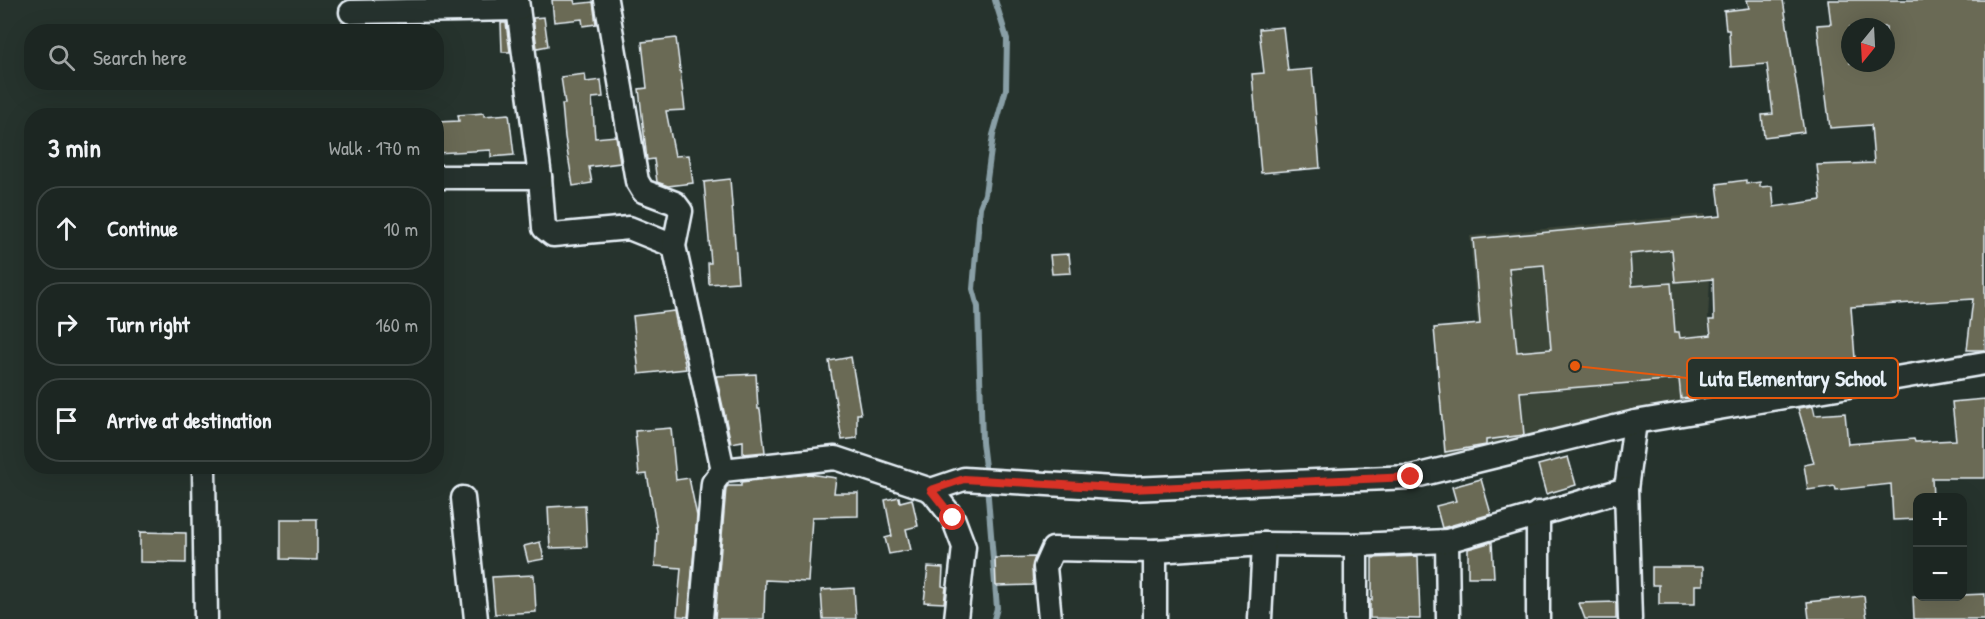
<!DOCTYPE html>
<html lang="en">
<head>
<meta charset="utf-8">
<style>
  :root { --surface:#1c2622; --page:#29322f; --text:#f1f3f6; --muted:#a0a5a5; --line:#3a4340 }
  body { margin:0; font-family:"Patrick Hand",sans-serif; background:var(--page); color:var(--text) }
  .controls { position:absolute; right:18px; bottom:18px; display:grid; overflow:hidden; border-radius:12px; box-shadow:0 6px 24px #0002 }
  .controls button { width:54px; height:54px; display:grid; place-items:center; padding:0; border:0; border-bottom:2px solid var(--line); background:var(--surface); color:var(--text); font:30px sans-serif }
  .compass { position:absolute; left:1841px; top:18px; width:54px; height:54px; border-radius:50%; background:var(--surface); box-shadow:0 6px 24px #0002; rotate:198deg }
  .stop { position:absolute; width:18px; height:18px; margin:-14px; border:4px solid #d93025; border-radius:50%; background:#fff }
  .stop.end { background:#d93025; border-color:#fff; box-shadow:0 2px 6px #0008 }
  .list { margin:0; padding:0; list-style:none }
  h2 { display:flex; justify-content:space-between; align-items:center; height:78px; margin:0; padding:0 24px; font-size:26px }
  h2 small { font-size:20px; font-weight:400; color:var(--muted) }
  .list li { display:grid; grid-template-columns:39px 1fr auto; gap:18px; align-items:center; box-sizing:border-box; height:84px; margin:0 12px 12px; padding:0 12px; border:2px solid var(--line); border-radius:24px }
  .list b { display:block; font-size:22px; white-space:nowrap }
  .list em { font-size:20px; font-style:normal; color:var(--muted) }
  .icon { flex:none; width:33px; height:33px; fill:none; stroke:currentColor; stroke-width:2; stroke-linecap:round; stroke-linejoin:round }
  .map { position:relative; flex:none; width:1985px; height:619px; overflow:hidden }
  .search { position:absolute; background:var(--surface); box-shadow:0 6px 24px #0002; left:24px; top:24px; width:420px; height:66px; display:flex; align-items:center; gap:15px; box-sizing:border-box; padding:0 21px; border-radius:24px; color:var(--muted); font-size:22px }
  .panel { position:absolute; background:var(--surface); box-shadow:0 6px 24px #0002; left:24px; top:108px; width:420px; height:366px; border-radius:24px }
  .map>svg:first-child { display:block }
  .built { fill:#3a4439 }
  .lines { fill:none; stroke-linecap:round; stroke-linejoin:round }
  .stream { stroke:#899fa6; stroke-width:6 }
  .building { fill:#6a6a55; stroke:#e8f1f8; stroke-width:1.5; fill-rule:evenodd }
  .minor-casing { stroke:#e8f1f8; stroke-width:27 }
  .minor { stroke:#26332d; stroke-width:22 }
  .route { stroke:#d93025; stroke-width:8 }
  .leader { fill:none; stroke:#e8590c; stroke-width:2 }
  .callout-dot { fill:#e8590c; stroke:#26332d; stroke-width:2 }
  .callout { fill:#26332d; stroke:#e8590c; stroke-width:2 }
  .callout-label { font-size:22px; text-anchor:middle; font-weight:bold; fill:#e8f1f8 }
</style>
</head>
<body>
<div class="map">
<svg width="1985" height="619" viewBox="0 0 1985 619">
  <rect width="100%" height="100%" fill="#26332d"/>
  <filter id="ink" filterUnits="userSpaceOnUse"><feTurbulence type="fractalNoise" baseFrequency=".0167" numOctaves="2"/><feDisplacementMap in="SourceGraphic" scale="12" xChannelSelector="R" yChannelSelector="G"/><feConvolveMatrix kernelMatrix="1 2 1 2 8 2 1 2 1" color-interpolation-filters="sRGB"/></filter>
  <g filter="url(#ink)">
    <!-- built -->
    <polygon class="built" points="1705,214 1710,279 1708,320 1715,399 1444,459 1435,334 1478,331 1470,236"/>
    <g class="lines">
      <!-- stream -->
      <g class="stream">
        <polyline points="986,475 982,442 978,307 973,289 980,207 985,194 993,135 1006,89 1007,39 995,0"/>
        <polyline points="987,485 997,608 994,619"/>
      </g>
    </g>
    <!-- building -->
    <g class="building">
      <polygon points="552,0 574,0 575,4 593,2 596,24 583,26 582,19 554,22"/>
      <polygon points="1747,0 1783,0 1804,132 1764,137 1762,115 1773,114 1767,64 1731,67 1729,30 1726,30 1724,11 1749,8"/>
      <path d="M1828 0H1985V350H1967L1973 299 1851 307 1856 371 1787 383V380L1713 389 1714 395 1681 399 1679 379 1520 392 1524 435 1486 440V445L1445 452 1434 328 1480 324 1473 239 1721 216 1717 184 1746 180V184L1760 182V187L1772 186 1774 207 1821 200 1817 165 1874 163 1871 125 1830 128 1817 25 1831 24ZM1850 27H1886V63H1850ZM1672 250 1675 282 1713 279 1714 320H1709L1711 335 1680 338 1679 332H1675L1671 283 1632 286 1630 254ZM1544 265 1551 349 1517 352 1509 268Z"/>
      <polygon points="544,17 548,46 537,48 533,18"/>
      <polygon points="501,23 506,23 510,52 502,52"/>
      <polygon points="1283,27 1288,71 1312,69 1320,168 1261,173 1252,74 1264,73 1259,29"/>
      <polygon points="676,38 685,110 666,111 675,156 689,155 693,183 668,186 657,182 654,159 647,160 639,89 647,88 642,42"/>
      <polygon points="585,74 586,82 601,80 603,97 592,98 595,138 616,136 620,163 589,167 592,183 573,186 565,137 562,104 565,104 561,77"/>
      <polygon points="484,113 484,116 509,114 514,155 491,157 491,150 436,153 436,122 459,121 458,115"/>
      <polygon points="730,179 738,282 709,284 708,263 711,263 704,182"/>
      <polygon points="1069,254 1071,273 1052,274 1050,255"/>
      <polygon points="674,311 686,369 639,374 633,316"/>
      <polygon points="851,357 861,414 857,414 857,438 842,440 829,361"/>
      <polygon points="756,374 758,409 760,409 765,452 743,454 743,441 731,443 716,376"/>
      <polygon points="1985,399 1985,478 1932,478 1933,498 1917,498 1917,519 1893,520 1891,484 1836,490 1835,486 1808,490 1804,465 1814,463 1798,408 1813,406 1815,415 1845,413 1848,444 1914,439 1915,442 1956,440 1952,402"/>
      <polygon points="671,428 676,480 689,478 697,516 688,617 677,616 681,568 655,566 657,531 647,474 639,475 635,431"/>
      <polygon points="1568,457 1576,485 1546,494 1538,465"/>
      <polygon points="809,474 836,478 834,493 858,493 858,516 812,517 808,582 765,580 764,619 715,619 726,488 728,486 741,486 741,482"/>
      <polygon points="1481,479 1491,514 1442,528 1436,506 1456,501 1452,487"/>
      <polygon points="899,497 900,502 912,499 918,526 906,529 911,550 889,554 885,538 892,536 885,500"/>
      <polygon points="585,505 587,547 550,548 548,507"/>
      <polygon points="281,519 317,519 317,560 281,559"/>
      <polygon points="140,532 186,533 186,563 140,562"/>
      <polygon points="540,542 544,559 528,562 524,546"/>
      <polygon points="1492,542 1494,577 1468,577 1468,549"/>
      <polygon points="1418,556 1420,619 1370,618 1370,600 1372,600 1372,558"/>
      <polygon points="1035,557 1032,568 1033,585 996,586 995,558"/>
      <polygon points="928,567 943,568 942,586 946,587 944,603 924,602"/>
      <polygon points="1652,567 1703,567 1703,585 1695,585 1695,604 1659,604 1659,585 1652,585"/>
      <polygon points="534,575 536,612 495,614 492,577"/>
      <polygon points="854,588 856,619 823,619 821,590"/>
      <polygon points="1985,594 1985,619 1914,619 1913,597"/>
      <polygon points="1864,596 1867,619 1809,619 1807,602"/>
      <polygon points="1616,602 1616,619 1585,619 1579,603"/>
    </g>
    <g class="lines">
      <defs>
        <g id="minor">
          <polyline points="517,0 540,177 544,228 553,235 629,228 674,246"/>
          <polyline points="606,0 637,181 643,191 675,203 681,211 674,246 723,470"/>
          <polyline points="351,12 518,9"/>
          <polyline points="436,177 540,177"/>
          <polyline points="204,470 206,619"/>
          <polyline points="1626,489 1635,422"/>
          <polyline points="931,490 953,518 964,547 956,619"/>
          <polyline points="463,498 476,619"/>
          <polyline points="1538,513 1538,619"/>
          <polyline points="1447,541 1448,619"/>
          <polyline points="1356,545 1356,619"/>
          <polyline points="1155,551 1155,619"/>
          <polyline points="701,619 713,483 723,470 835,458 931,490 964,479 1131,489 1411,477 1635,422 1985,363"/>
          <polyline points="1050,619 1045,567 1053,549 1155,551 1264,544 1356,545 1447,541 1626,489 1630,619"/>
          <polyline points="1260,619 1264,544"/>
        </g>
      </defs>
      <!-- minor casing -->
      <use href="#minor" class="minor-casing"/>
      <!-- minor -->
      <use href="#minor" class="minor"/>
    </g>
  </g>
  <g class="lines" filter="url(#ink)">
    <!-- route -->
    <polyline class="route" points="953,518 931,490 964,479 1131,489 1411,477"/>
  </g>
  <!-- callouts -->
  <path class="leader" d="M1575 366L1687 378"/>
  <circle class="callout-dot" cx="1575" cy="366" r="6"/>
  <rect class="callout" x="1687" y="358" width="211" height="40" rx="6"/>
  <g class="callout-label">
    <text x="1793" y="386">Luta Elementary School</text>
  </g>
</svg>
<div class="controls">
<button>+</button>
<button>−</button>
</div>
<svg class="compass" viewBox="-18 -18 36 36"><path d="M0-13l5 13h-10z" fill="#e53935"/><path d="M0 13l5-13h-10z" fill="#a0a5a5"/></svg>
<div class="stop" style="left:953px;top:518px"></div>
<div class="stop end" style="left:1411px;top:477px"></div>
<div class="search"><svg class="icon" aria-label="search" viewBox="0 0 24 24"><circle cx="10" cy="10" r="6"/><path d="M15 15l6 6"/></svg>Search here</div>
<section class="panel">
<h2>3 min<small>Walk · 170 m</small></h2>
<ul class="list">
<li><svg class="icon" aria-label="ahead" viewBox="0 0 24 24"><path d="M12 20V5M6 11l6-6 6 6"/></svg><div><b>Continue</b></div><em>10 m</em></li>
<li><svg class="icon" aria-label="right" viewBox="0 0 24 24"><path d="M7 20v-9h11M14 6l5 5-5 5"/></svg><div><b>Turn right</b></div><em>160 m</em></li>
<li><svg class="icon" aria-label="arrive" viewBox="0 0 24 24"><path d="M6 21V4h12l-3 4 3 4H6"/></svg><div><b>Arrive at destination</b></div></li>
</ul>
</section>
</div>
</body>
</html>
